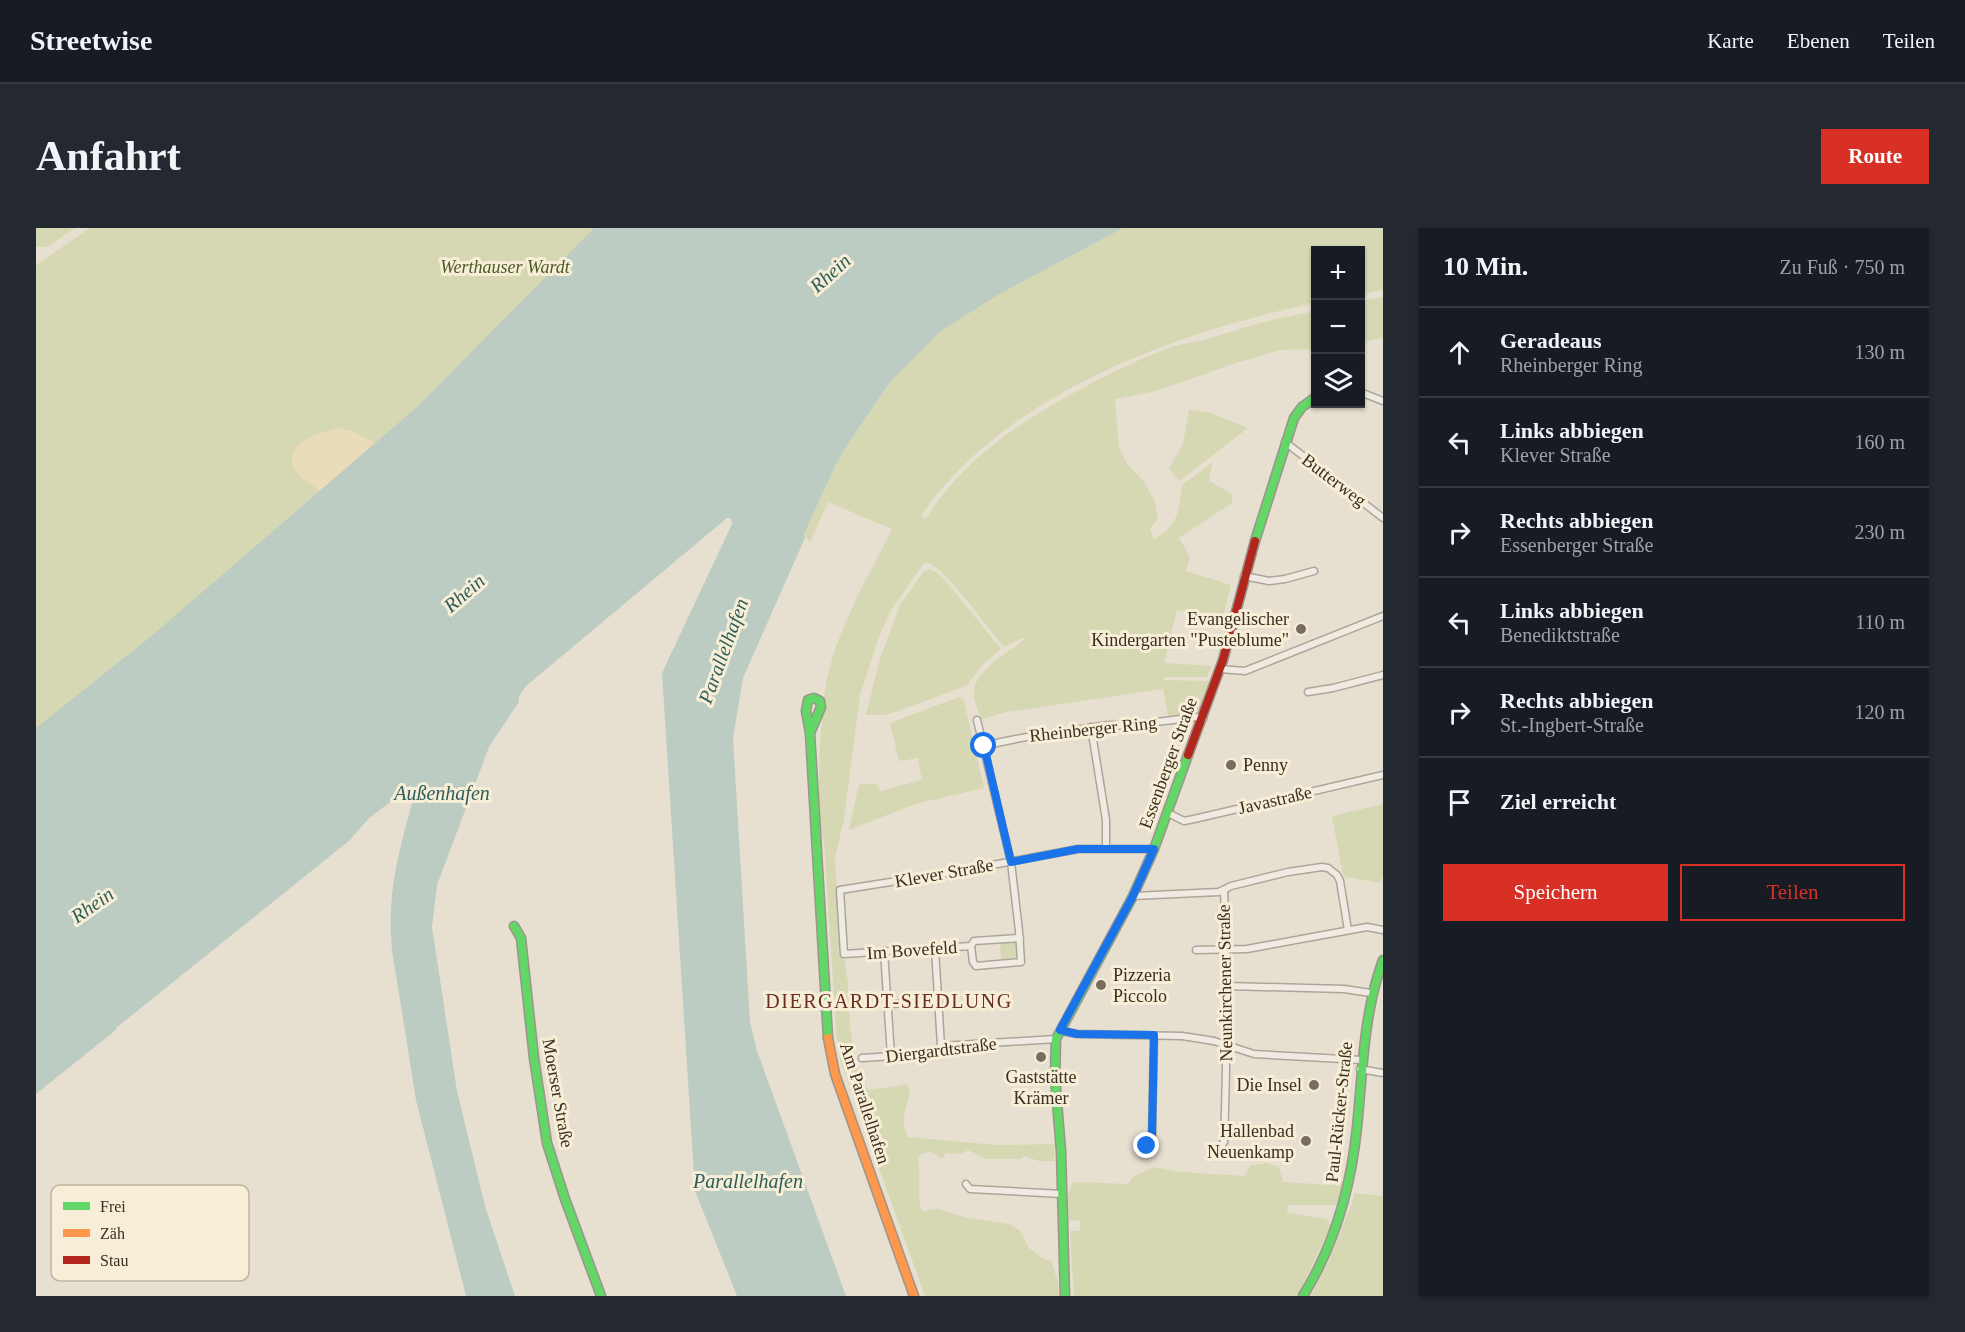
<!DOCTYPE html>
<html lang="de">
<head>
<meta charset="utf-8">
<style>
  :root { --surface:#171b24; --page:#242831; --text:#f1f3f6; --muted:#9ea1a6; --line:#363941; --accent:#d93025 }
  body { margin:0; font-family:"Times New Roman",serif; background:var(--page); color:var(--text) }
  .controls { position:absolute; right:18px; top:18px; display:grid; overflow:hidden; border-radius:0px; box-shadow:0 2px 4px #0004 }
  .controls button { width:54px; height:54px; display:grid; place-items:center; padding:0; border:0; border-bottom:2px solid var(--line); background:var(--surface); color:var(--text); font:30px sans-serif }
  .stop { position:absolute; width:18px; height:18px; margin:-14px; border:4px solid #1a73e8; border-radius:50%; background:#fff }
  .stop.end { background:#1a73e8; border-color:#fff; box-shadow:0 2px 6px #0008 }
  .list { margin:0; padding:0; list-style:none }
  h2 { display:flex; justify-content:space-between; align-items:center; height:78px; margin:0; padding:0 24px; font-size:26px }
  h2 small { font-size:20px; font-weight:400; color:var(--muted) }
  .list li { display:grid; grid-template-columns:39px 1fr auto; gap:18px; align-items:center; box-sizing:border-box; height:90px; padding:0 24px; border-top:2px solid var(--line) }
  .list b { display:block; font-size:22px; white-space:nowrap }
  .list p { margin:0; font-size:20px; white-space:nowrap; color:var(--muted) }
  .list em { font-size:20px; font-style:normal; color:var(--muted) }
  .actions { display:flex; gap:12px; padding:18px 24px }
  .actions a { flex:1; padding:14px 0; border:2px solid var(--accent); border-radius:0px; text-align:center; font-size:21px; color:var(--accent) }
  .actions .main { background:var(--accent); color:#fff }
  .icon { flex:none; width:33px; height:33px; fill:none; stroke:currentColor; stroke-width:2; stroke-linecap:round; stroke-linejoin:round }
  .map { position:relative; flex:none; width:1347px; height:1068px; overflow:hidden; border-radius:0px }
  header { display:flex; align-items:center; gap:36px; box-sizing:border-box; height:84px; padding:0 30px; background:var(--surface); border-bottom:2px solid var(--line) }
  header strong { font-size:28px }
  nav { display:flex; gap:33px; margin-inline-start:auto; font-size:21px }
  .intro { display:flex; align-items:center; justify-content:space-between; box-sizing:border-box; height:144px; padding:0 36px }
  h1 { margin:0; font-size:42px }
  .button { padding:15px 27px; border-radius:0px; background:var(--accent); color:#fff; font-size:21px; font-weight:700 }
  main { display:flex; gap:36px; padding:0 36px }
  aside { flex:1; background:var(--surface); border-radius:0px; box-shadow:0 2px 4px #0004 }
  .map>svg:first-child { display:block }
  .green { fill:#d6d7b3 }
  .sand { fill:#eadcb9 }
  .water { fill:#bcccc2 }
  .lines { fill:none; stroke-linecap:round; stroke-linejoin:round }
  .street-casing { stroke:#ada599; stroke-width:9 }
  .fast-casing { stroke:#9c958a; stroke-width:11 }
  .slow-casing { stroke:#9c958a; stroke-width:11 }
  .jam-casing { stroke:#9c958a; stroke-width:11 }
  .street { stroke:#efebe3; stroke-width:6 }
  .fast { stroke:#63d668; stroke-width:8 }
  .slow { stroke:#ff974d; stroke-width:8 }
  .jam { stroke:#b3261e; stroke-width:8 }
  .route { stroke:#1a73e8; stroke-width:8 }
  .poi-dot { fill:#786c5e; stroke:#f7eed8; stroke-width:2 }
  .labels { text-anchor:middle; stroke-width:6; stroke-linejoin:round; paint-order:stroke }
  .park-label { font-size:18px; font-style:italic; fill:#4d5a26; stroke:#f7eed8 }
  .street-label { font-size:18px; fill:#3d2e20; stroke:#f7eed8 }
  .poi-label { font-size:18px; fill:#3d2e20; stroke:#f7eed8; text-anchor:end }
  .water-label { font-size:20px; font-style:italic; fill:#2f5d5a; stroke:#f7eed8 }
  .neighbourhood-label { font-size:20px; letter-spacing:1.5px; fill:#6b2e1e; stroke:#f7eed8 }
  .key { fill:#f7eed8; stroke:#bfb4a1; stroke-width:1.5 }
  .key-label { font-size:16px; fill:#3d2e20 }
</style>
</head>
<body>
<header>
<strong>Streetwise</strong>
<nav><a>Karte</a><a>Ebenen</a><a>Teilen</a></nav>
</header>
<div class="intro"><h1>Anfahrt</h1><a class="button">Route</a></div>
<main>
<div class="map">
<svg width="1347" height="1068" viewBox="0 0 1347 1068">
  <rect width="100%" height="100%" fill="#e7e0d1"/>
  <!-- green -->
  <g class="green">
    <polygon points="0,0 39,0 11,19 0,19"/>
    <polygon points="54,0 576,0 374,192 0,506 0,37"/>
    <path d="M1087 0H1347V62L1325 66 1324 22H1280L1279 75C1142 103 966 167 885 288L890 291C930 226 996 186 1062 152 1088 139 1114 126 1142 117 1151 115 1160 114 1169 112 1185 107 1201 101 1217 97 1237 91 1259 87 1279 83V121L1245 122 1203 134 1120 163 1079 171 1083 219 1091 236 1109 255 1119 274 1122 290 1114 301 1118 312C1143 296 1142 285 1146 257L1176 235 1173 253 1196 266V275L1143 310 1154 329 1150 343 1195 357 1186 393 1141 382 1128 435 1176 438 1171 449H1128V452L1173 453 1162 484 1132 488 1127 461 971 484 945 491C943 484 939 476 938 468 934 445 974 423 989 411L986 410 968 419C954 403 906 335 889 334L855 382 844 406 824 467 808 591 799 630 805 726 808 730 812 755 814 800 824 851 833 862C846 859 858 860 871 856L874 863C871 880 863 893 872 909L960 917 1019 916 1018 933H1003L988 928 984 931H950L932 922 926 926 910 925 906 931 895 924 886 925 882 931C886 949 880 966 886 983L902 981 928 989 973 996 983 1002 993 1020 1007 1031 1015 1033 1022 1054 1023 1068H889L804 832 801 815 788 615C782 595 783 572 783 551 783 523 785 495 788 468 796 409 830 353 856 301L792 274 775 312 773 314 768 306 799 238 815 211 855 153 904 104 960 68Z"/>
    <polygon points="1347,69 1347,110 1325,114 1325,73"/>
    <polygon points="1153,182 1172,184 1212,200 1143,253 1133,240 1147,216"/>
    <polygon points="894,341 900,344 908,351 965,421 949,434 930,458 859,484 848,487 830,487 843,434 864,377 888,343"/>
    <polygon points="923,469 928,473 948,560 879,576 813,602 823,556 841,556 844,563 886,552 882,530 863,533 854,495"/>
    <polygon points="1347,576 1347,649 1342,655 1307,648 1296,588"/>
    <polygon points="964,715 980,715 980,730 965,731"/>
    <polygon points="1231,935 1243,939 1247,954 1296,957 1306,953 1308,958 1302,977 1252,977 1251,985 1291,991 1295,997 1262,1068 1038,1068 1034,1003 1044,1003 1044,993 1032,992 1032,966 1037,954 1092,956 1097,949 1118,939 1146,944 1208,948 1215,937"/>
    <polygon points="1318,965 1347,968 1347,1068 1275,1068 1292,1035 1316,975"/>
  </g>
  <!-- sand -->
  <path class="sand" d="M301 200 316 203 339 215 284 263 268 252 256 238C256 234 256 227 258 223 264 210 288 204 301 200Z"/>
  <!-- water -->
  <path class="water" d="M558 0H1087L960 68 904 104 855 153 815 211 799 238 768 306 769 310 707 450 697 510 714 794 721 823 810 1068H701L659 963 626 445 696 296 695 290H691L490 458 483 468V474L453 519 401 657 396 699 421 863 449 978 479 1068H430L380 872 356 722C355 708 354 694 355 679 357 641 369 601 379 564L376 558 370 559 357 572 333 590 314 612 80 800V802L0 866V500L113 410 381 179Z"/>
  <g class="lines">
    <defs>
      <g id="street">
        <polyline points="1324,164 1347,173"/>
        <polyline points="1249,214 1347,290"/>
        <polyline points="1208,348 1233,353 1249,351 1278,343"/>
        <polyline points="1184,441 1209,443 1347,388"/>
        <polyline points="1272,464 1297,460 1347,447"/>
        <polyline points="1055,499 1070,592 1070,620"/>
        <path d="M948 518C980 510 1012 505 1046 501 1060 499 1073 495 1088 498L1161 489 1167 491"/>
        <polyline points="1132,585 1148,593 1158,591 1347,547"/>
        <polyline points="1097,668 1183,664 1195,658 1252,644 1286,639 1292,640 1301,647 1304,653 1312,702"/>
        <polyline points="984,710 938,713 935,718 808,726 804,662 924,643 1042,621 1118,621"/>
        <polyline points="935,718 937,734 940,738 985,734 983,703 975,634 941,492"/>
        <polyline points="899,721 905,818"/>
        <polyline points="1160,722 1211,721 1331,699 1347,702"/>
        <polyline points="848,723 855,828"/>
        <polyline points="1191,758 1308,761 1335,765"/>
        <polyline points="852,776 902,773"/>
        <polyline points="1024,803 1041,806 1146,808 1178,813 1218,826 1325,832"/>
        <polyline points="826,830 904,825 905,818 1020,811"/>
        <polyline points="1324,841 1347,845"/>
        <polyline points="1111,918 1116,907 1118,808"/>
        <path d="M1184 919 1188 914C1191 830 1192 746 1188 662"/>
        <polyline points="930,956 934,961 1026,966"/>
      </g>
      <g id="fast">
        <polyline points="1219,313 1258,190 1266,179 1280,169"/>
        <polyline points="774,505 785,479 784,473 778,470 772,472 770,483 774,505 792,810"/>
        <polyline points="478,698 485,710 498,830 511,915 529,971 565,1068"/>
        <polyline points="1029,1068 1025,923 1019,849 1020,811 1097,668 1118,621 1152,527"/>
        <path d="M1267 1068C1299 1016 1315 960 1321 899 1327 842 1327 787 1347 732"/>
      </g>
      <polyline id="slow" points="792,810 799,846 878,1068"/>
      <polyline id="jam" points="1152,527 1187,432 1219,313"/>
    </defs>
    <!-- street casing -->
    <use href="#street" class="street-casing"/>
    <!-- fast casing -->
    <use href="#fast" class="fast-casing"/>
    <!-- slow casing -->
    <use href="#slow" class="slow-casing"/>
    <!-- jam casing -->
    <use href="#jam" class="jam-casing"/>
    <!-- street -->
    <use href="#street" class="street"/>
    <!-- fast -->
    <use href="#fast" class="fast"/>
    <!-- slow -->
    <use href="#slow" class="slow"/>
    <!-- jam -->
    <use href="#jam" class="jam"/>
  </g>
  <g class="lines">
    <!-- route -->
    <polyline class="route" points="948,518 975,634 1042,621 1118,621 1097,668 1024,802 1041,806 1118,807 1116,907 1111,918"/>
  </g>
  <!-- markers -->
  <g class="poi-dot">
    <circle cx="1265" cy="401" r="6"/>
    <circle cx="1195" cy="537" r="6"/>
    <circle cx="1065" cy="757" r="6"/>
    <circle cx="1005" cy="829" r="6"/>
    <circle cx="1278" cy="857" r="6"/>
    <circle cx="1270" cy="913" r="6"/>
  </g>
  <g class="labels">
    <!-- park labels -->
    <g class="park-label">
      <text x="469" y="45">Werthauser Wardt</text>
    </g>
    <!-- street labels -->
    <g class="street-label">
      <text transform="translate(1298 252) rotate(37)" y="6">Butterweg</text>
      <text transform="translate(1057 501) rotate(-6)" y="6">Rheinberger Ring</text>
      <text transform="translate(1132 535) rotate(-70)" y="6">Essenberger Straße</text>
      <text transform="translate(1239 572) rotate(-13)" y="6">Javastraße</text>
      <text transform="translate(908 645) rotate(-10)" y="6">Klever Straße</text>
      <text transform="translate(876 722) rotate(-4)" y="6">Im Bovefeld</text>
      <text transform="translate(1189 755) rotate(-91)" y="6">Neunkirchener Straße</text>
      <text transform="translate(905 822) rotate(-7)" y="6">Diergardtstraße</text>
      <text transform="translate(522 865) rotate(80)" y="6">Moerser Straße</text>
      <text transform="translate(829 875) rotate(72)" y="6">Am Parallelhafen</text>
      <text transform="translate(1303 884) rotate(-84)" y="6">Paul-Rücker-Straße</text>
    </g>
    <!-- poi labels -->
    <g class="poi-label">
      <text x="1253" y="397">Evangelischer<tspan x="1253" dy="21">Kindergarten "Pusteblume"</tspan></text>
      <text x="1207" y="543" text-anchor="start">Penny</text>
      <text x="1077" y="753" text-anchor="start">Pizzeria<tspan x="1077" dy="21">Piccolo</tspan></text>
      <text x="1005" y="855" text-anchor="middle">Gaststätte<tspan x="1005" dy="21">Krämer</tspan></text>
      <text x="1266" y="863">Die Insel</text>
      <text x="1258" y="909">Hallenbad<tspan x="1258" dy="21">Neuenkamp</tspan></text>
    </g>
    <!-- water labels -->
    <g class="water-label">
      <text transform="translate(794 45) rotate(-42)" y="7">Rhein</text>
      <text transform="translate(428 365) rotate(-41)" y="7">Rhein</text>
      <text transform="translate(687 423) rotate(-70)" y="7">Parallelhafen</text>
      <text x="406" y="572">Außenhafen</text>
      <text transform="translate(56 677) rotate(-35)" y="7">Rhein</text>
      <text x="712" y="960">Parallelhafen</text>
    </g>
    <!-- neighbourhood labels -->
    <g class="neighbourhood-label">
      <text x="853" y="780">DIERGARDT-SIEDLUNG</text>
    </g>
  </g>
  <!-- legend -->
  <rect x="15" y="957" width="198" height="96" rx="9" class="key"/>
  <rect x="27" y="974" width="27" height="8" fill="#63d668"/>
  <rect x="27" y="1001" width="27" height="8" fill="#ff974d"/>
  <rect x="27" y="1028" width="27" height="8" fill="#b3261e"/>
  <g class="key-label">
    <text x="64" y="984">Frei</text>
    <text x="64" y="1011">Zäh</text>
    <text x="64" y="1038">Stau</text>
  </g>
</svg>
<div class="controls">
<button>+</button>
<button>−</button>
<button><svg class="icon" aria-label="layers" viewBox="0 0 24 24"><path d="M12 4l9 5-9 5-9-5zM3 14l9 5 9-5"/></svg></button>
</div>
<div class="stop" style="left:948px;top:518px"></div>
<div class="stop end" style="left:1111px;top:918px"></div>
</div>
<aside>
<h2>10 Min.<small>Zu Fuß · 750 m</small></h2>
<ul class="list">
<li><svg class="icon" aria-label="ahead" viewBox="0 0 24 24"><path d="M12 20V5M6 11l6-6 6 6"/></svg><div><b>Geradeaus</b><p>Rheinberger Ring</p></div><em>130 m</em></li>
<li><svg class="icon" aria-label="left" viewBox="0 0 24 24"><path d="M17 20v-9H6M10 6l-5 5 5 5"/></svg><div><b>Links abbiegen</b><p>Klever Straße</p></div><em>160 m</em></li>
<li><svg class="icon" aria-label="right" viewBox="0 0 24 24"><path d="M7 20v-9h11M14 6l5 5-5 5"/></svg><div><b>Rechts abbiegen</b><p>Essenberger Straße</p></div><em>230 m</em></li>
<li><svg class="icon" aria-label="left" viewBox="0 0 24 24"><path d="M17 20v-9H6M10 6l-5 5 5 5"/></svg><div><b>Links abbiegen</b><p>Benediktstraße</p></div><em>110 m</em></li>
<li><svg class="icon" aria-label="right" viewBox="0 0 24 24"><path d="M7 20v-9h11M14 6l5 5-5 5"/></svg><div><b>Rechts abbiegen</b><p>St.-Ingbert-Straße</p></div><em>120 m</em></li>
<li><svg class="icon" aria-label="arrive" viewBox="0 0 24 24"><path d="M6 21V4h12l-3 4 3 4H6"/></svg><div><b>Ziel erreicht</b></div></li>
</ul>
<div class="actions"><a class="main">Speichern</a><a>Teilen</a></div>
</aside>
</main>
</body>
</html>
